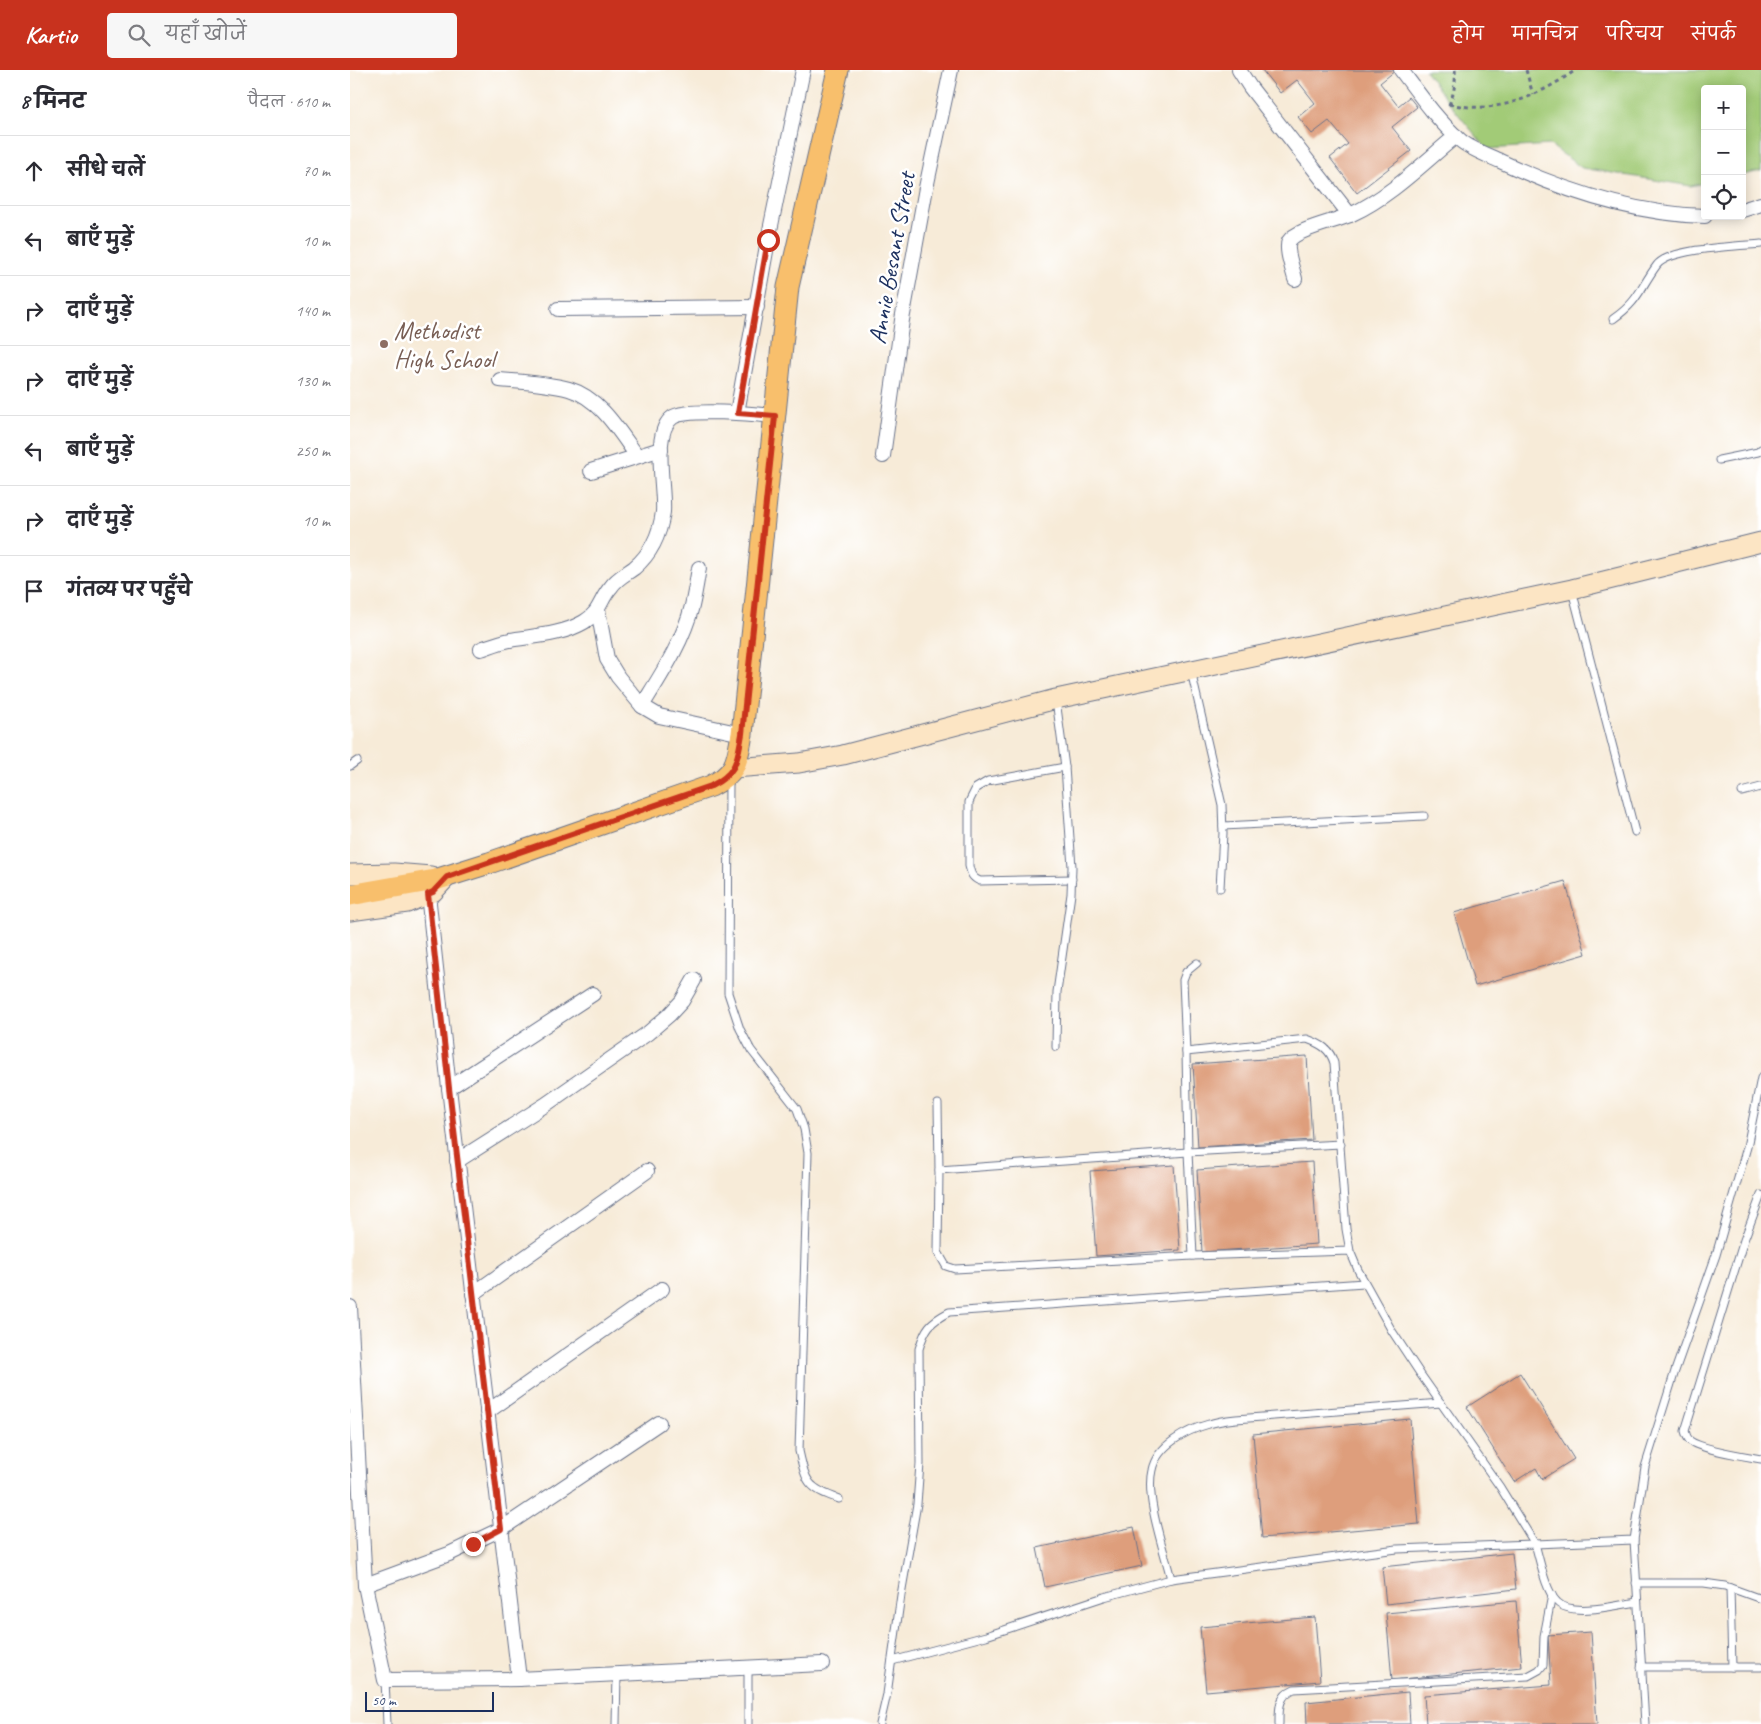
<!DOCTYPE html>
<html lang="hi">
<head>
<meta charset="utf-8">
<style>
  :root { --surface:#fff; --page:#f7f7f7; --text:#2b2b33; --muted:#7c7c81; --line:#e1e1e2; --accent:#c8321e }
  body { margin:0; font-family:Caveat,"Playpen Sans Deva",sans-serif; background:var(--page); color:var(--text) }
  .controls { position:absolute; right:15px; top:15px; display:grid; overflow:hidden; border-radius:5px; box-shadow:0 2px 12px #0003 }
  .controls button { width:45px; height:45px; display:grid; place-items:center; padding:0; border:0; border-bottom:1px solid var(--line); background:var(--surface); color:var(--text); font:25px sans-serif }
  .scale { position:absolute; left:15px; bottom:12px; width:129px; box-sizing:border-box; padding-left:5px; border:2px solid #1b2f5e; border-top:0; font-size:14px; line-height:18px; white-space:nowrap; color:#1b2f5e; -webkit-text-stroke:4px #fff; paint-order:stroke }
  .stop { position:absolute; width:15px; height:15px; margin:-11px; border:4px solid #c8321e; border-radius:50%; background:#fff }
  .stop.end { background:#c8321e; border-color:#fff; box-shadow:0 1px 5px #0008 }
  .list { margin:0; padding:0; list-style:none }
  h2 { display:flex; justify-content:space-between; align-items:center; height:65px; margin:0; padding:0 20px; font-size:21px }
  h2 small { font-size:16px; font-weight:400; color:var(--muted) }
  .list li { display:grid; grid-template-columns:32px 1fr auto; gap:15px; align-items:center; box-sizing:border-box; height:70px; padding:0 20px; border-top:1px solid var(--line) }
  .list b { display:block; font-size:19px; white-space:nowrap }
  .list em { font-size:16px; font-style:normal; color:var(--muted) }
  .icon { flex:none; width:28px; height:28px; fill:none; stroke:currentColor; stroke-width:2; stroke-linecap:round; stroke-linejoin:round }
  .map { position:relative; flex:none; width:1411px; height:1654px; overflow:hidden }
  header { display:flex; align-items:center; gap:30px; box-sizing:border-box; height:70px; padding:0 25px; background:var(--accent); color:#fff }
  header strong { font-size:24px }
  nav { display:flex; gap:28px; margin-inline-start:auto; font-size:18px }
  .search { width:350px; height:45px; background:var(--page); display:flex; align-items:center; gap:12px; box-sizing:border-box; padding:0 18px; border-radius:5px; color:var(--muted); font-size:19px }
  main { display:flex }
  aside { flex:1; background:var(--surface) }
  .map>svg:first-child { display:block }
  .green { fill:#a2cb77; stroke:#5e7d6a }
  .building { fill:#de9e7b }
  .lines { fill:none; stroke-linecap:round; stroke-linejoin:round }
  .lane-casing { stroke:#687189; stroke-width:9 }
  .street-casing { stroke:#687189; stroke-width:16 }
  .secondary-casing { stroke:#687189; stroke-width:21 }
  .primary-casing { stroke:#687189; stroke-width:23 }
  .path { stroke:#687189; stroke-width:3; stroke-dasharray:4 4; stroke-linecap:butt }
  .lane { stroke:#fff; stroke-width:7 }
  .street { stroke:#fff; stroke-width:14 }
  .secondary { stroke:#fce5c4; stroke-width:19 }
  .primary { stroke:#f8bf6c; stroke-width:21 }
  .route { stroke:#c8321e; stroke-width:6 }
  .education-dot { fill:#8d6e63; stroke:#fff; stroke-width:2 }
  .labels { text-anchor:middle; stroke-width:5; stroke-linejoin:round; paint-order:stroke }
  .street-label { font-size:25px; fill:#1b2f5e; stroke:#fff }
  .education-label { font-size:25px; fill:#785e54; stroke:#fff; text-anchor:start }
</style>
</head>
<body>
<header>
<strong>Kartio</strong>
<div class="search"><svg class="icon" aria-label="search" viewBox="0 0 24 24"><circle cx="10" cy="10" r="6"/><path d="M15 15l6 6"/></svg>यहाँ खोजें</div>
<nav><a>होम</a><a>मानचित्र</a><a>परिचय</a><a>संपर्क</a></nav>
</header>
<main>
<aside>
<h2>8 मिनट<small>पैदल · 610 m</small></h2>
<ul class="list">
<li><svg class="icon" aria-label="ahead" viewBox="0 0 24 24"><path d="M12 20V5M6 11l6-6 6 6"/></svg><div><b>सीधे चलें</b></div><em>70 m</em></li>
<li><svg class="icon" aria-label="left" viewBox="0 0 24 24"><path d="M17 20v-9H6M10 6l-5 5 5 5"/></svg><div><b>बाएँ मुड़ें</b></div><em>10 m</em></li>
<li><svg class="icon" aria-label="right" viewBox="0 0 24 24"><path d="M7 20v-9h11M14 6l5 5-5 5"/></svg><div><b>दाएँ मुड़ें</b></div><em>140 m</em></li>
<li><svg class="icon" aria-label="right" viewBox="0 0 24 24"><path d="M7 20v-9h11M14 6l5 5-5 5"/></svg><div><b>दाएँ मुड़ें</b></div><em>130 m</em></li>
<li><svg class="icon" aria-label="left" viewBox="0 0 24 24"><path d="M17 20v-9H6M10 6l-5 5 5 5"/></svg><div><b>बाएँ मुड़ें</b></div><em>250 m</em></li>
<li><svg class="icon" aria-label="right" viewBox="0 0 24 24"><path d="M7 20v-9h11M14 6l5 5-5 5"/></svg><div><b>दाएँ मुड़ें</b></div><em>10 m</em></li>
<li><svg class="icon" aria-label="arrive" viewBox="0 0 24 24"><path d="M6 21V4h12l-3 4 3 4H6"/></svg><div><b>गंतव्य पर पहुँचे</b></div></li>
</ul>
</aside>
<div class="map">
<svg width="1411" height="1654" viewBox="0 0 1411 1654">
  <rect width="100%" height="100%" fill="#fff"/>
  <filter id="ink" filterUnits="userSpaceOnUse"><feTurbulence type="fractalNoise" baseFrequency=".02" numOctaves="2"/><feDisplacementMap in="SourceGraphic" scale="10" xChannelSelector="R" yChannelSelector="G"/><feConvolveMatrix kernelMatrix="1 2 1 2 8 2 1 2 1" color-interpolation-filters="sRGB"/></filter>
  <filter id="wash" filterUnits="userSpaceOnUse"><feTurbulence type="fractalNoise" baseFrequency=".0096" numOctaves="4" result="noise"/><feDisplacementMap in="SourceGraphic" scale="20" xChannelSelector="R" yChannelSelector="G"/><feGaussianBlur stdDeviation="1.12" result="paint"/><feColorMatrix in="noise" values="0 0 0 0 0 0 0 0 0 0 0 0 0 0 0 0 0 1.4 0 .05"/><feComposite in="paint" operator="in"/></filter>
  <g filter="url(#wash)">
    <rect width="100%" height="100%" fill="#f7ebd8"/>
    <!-- green -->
    <polygon class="green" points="1075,0 1411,0 1411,101 1392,105 1392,19 1355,19 1355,113 1341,116 1232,98 1200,75 1137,79 1098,32"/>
    <g id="blocks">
      <!-- building -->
      <g class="building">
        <polygon points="912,0 1046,0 1030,13 1048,36 1059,27 1067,37 1042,57 1061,81 1007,123 980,88 998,74 979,51 962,64 948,47 965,33 947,10 930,23"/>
        <polygon points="1215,811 1236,884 1125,916 1104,843"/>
        <polygon points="957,986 962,1070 848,1077 843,994"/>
        <polygon points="962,1092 967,1174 852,1182 847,1100"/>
        <polygon points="824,1095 830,1180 746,1186 740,1101"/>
        <polygon points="1170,1303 1224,1389 1192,1409 1186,1398 1164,1412 1117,1337"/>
        <polygon points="1060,1349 1069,1454 912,1468 903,1364"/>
        <polygon points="784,1457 792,1496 695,1517 687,1478"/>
        <polygon points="1162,1483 1166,1519 1036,1534 1032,1497"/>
        <polygon points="1166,1531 1172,1597 1042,1610 1036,1543"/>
        <polygon points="965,1547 970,1611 856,1621 850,1557"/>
        <polygon points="1241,1562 1247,1654 1076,1654 1074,1625 1201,1615 1198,1565"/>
        <polygon points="1058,1622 1060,1654 957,1654 956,1632"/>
      </g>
    </g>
  </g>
  <g filter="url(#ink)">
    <use href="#blocks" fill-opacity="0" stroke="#687189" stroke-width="1"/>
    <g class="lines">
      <defs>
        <g id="lane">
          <path d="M1263 249C1289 231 1290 218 1307 195 1320 178 1389 176 1411 174"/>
          <polyline points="1369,390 1408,382 1411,379"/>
          <polyline points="1222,520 1285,762"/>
          <polyline points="841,601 872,735 873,763 870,818"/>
          <polyline points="0,696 7,691"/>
          <path d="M715 697 638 711 626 718 619 732V796C621 804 622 808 630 811L722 809"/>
          <path d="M379 710 378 923 390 959 401 980 447 1039 454 1059 458 1083 449 1381C456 1412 457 1418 489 1429"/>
          <polyline points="1392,722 1411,717"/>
          <polyline points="873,756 1074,746"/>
          <polyline points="706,977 707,922 721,824 722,797 715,697 706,630"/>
          <polyline points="836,982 833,910 836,902 847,893"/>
          <polyline points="588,1034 589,1100 838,1082 991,1074"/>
          <polyline points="589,1100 588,1182 596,1196 605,1199 843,1186"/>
          <path d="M1411 1125 1394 1170 1335 1361C1336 1365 1337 1368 1340 1371 1353 1380 1394 1386 1411 1389"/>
          <path d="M1000 1181 843 1186 838 1082 836 982 957 969C971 974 980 979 984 993L996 1159 1000 1181 1008 1200 1042 1261 1071 1305 1150 1417 1185 1474 1284 1470 1295 1397 1325 1301 1366 1185 1397 1077 1411 1008"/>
          <polyline points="1284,1470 1295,1654"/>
          <path d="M821 1509C814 1480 795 1428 802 1400 807 1375 837 1360 859 1354 868 1351 877 1350 886 1349L1091 1333"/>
          <polyline points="1286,1513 1354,1513 1375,1516 1411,1529"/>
          <polyline points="1380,1518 1382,1597"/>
          <path d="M542 1591 636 1566 754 1527 821 1509 1047 1479 1185 1474C1190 1490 1195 1520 1207 1532 1221 1547 1268 1535 1287 1532"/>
          <polyline points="1291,1597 1411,1597"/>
          <polyline points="35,1610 37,1654"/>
          <polyline points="266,1654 267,1604"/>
          <polyline points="398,1654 398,1598"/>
          <path d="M530 1654 537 1624 551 1525 567 1434 570 1394 569 1279C575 1258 580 1252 599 1242L1014 1213"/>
          <path d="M929 1654C929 1639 928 1626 944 1619L1178 1606 1189 1600 1193 1595 1194 1566 1202 1525"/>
        </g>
        <g id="street">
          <polyline points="889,0 900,17 1000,145"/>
          <path d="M1051 0C1069 24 1087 50 1110 70 1120 79 1137 85 1150 91 1214 121 1284 144 1355 146"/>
          <polyline points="1392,140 1411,134"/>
          <path d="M945 209C943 200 935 179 939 171 946 159 988 151 1002 144 1041 126 1073 93 1106 66"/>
          <polyline points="208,239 407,237"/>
          <path d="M150 310C173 312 197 313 219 319 250 328 269 361 287 386"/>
          <polyline points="387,343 418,170 453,0"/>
          <polyline points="533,386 552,250 576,118 601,0"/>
          <polyline points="241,401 311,379"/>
          <polyline points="248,540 257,589 268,607 292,636 309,646 392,664"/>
          <path d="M131 579C140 576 150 572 160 570 184 566 212 565 234 552 250 543 250 529 261 517 267 508 276 504 284 498 302 483 310 464 313 442 315 418 301 362 323 347 337 338 406 344 425 346"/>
          <path d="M292 636C311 605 333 572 342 536 345 523 347 510 349 498"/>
          <polyline points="78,824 99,1018 169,1609"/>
          <polyline points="99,1018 243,924"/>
          <polyline points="107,1091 195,1035 298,963 319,945 332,931 344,910"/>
          <polyline points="123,1224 297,1101"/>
          <polyline points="0,1237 15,1515 35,1610 169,1609 472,1594"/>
          <polyline points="137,1342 312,1219"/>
          <polyline points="15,1515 99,1484 151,1459 309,1353"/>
        </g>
        <g id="secondary">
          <polyline points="384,698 449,693 493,685 706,629 1222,519 1411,472"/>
          <polyline points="0,804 44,803 81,806"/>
          <polyline points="0,841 57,833 83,822 97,807"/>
        </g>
        <path id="primary" d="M0 825 85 810 139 793 361 716C387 703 387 691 392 664L438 217 488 0"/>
      </defs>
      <!-- lane casing -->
      <use href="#lane" class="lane-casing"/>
      <!-- street casing -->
      <use href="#street" class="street-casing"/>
      <!-- secondary casing -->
      <use href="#secondary" class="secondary-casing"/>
      <!-- primary casing -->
      <use href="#primary" class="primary-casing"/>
      <!-- path -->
      <g class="path">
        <polyline points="1176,0 1183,25"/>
        <path d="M1099 34C1148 45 1186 27 1226 0"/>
        <path d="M1099 35C1104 24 1106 11 1105 0"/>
      </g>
      <!-- lane -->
      <use href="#lane" class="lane"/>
      <!-- street -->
      <use href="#street" class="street"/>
      <!-- secondary -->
      <use href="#secondary" class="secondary"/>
      <!-- primary -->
      <use href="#primary" class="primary"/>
    </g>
  </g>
  <g class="lines" filter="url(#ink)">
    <!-- route -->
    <path class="route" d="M123 1474 151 1459 99 1018 78 824 83 822 97 807 361 716C387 703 387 691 392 664L425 346 388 343 418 170"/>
  </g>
  <!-- markers -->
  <circle class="education-dot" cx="34" cy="274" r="5"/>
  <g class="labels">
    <!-- street labels -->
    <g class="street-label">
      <text transform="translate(541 188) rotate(-80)" y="9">Annie Besant Street</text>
    </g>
    <!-- education labels -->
    <g class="education-label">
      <text x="44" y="269">Methodist<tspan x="44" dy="29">High School</tspan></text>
    </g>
  </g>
</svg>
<div class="controls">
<button>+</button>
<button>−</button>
<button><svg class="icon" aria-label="locate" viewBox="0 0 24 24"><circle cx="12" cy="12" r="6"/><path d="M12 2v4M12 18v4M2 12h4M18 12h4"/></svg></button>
</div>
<div class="scale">50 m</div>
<div class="stop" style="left:418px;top:170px"></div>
<div class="stop end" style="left:123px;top:1474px"></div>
</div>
</main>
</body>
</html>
